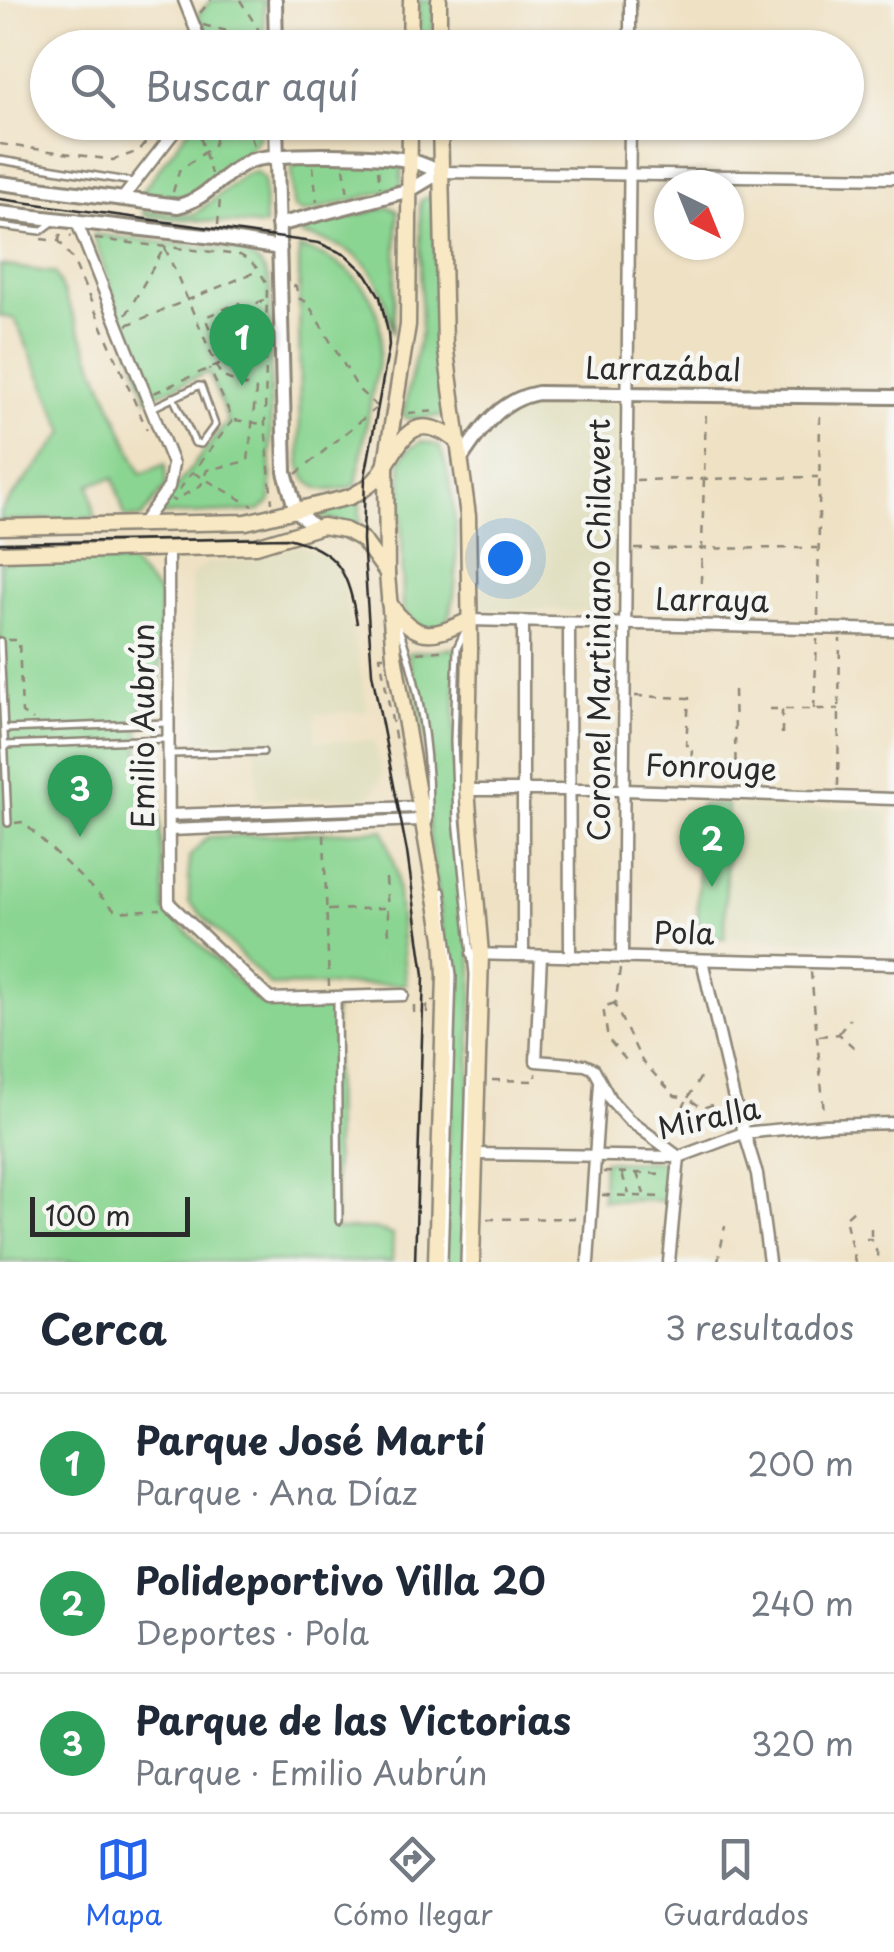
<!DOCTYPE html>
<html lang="es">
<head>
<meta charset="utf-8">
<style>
  :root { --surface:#fff; --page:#f6f6f7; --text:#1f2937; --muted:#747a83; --line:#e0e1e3; --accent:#2563eb }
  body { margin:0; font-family:"Playpen Sans",sans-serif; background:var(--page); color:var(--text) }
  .compass { position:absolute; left:654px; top:170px; width:90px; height:90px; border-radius:50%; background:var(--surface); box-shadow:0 2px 8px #0004; rotate:137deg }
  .scale { position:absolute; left:30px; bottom:25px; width:160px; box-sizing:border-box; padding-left:10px; border:5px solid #2b2b2b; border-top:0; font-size:28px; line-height:35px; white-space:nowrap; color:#2b2b2b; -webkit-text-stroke:8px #f6f6f2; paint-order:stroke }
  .you { position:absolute; left:505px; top:558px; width:35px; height:35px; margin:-25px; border:8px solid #fff; border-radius:50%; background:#1a73e8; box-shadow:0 0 0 15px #1a73e833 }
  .badge { display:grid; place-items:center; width:65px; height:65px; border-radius:50%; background:var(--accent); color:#fff; font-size:32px; font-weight:700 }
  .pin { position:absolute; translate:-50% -82px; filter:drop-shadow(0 2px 5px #0008) }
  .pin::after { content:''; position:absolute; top:52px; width:35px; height:30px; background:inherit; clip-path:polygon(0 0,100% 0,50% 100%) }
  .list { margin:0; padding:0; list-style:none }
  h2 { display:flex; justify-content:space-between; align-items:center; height:130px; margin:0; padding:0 40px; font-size:42px }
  h2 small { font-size:32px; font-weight:400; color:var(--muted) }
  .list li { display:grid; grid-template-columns:65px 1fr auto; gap:30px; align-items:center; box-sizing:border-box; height:140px; padding:0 40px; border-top:2px solid var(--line) }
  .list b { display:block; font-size:38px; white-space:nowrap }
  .list p { margin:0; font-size:32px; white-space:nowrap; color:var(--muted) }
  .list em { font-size:32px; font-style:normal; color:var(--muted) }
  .icon { flex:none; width:55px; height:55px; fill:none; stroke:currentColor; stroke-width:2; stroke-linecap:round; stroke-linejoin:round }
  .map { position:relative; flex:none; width:894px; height:1262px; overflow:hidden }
  .search { position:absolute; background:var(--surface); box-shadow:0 2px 8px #0004; left:30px; right:30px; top:30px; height:110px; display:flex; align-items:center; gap:25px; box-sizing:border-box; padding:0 35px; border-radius:55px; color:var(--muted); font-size:38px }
  .sheet { height:550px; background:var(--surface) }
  nav { display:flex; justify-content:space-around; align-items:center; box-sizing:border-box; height:140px; border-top:2px solid var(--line); background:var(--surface); font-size:28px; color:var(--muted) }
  nav a { display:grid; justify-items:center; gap:5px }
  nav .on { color:var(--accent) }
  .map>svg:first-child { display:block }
  .built { fill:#dfddbb }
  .green { fill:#8bd592; stroke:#5b805e; stroke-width:2.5 }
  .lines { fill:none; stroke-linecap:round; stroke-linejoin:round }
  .service-casing { stroke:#8d8677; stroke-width:10 }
  .minor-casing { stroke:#8d8677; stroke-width:15 }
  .tertiary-casing { stroke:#8d8677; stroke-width:18 }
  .secondary-casing { stroke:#8d8677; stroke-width:19 }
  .path { stroke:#8d8677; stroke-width:2.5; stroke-dasharray:8 8; stroke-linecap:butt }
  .service { stroke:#fff; stroke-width:5 }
  .minor { stroke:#fff; stroke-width:10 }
  .tertiary { stroke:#fff; stroke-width:12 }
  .secondary { stroke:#f8e8c3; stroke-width:14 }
  .tram { stroke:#2b2b2b; stroke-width:2.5 }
  .labels { text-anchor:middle; stroke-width:9; stroke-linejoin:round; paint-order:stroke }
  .street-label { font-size:30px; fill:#2b2b2b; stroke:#f6f6f2 }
</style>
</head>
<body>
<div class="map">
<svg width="894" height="1262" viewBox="0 0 894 1262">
  <rect width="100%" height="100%" fill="#f6f6f2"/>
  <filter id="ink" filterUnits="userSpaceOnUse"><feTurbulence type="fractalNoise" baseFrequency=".01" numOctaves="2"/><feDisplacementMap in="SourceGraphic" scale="20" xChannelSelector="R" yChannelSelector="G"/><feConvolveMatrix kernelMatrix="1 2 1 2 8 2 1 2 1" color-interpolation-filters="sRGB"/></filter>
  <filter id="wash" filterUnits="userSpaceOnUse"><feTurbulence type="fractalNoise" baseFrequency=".0048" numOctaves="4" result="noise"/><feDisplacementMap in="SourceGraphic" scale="40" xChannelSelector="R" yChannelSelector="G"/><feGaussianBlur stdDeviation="2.25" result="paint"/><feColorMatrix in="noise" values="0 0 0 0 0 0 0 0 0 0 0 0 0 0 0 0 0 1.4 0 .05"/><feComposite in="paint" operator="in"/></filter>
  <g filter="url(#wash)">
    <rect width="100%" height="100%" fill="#efe1c3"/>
    <!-- built -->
    <g class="built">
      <polygon points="545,400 617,401 612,611 480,609 481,464 486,441 495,425 508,415 526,405"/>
      <polygon points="298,545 329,559 340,573 368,711 316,714 316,741 374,741 382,776 370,797 258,800 255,743 197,741 191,577 206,564 258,559"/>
      <polygon points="727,805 880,809 888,817 889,927 878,942 725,938"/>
    </g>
    <!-- green -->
    <g class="green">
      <polygon points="211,0 264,0 264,47 211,47 198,15"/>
      <rect x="419" y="0" width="14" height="47"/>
      <path d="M193 123H263C258 154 218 176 193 195L183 198 141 193Z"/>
      <polygon points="298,162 397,163 402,168 401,187 303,213 293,207 291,170"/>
      <polygon points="256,172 264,179 265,226 145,216 143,211 194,215 245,174"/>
      <polygon points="432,195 439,342 448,411 444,416 408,419 403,415 421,331 420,201"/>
      <path d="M389 207 398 211 393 334C380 271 366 248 301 235L302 229Z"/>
      <path d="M93 234 238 251C256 258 264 265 270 284L271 501 259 511 159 515V509L228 421 208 372 147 399Z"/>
      <path d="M299 248C346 259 385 294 380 346 379 364 374 383 371 400 366 429 361 457 356 485 332 494 307 493 300 465Z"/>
      <polygon points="0,265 55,273 141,474 165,464 166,486 141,518 125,517 114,478 90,484 95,518 0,521 0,512 65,432 15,319 0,316"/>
      <path d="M421 441 439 446C455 477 468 603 441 627L425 630 407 616 403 607 401 460 408 450Z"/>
      <polygon points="360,499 360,527 318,517 319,511"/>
      <polygon points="128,560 160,595 161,691 139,711 139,752 157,768 165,910 258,1002 334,1004 335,1229 375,1229 393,1235 392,1262 0,1262 0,562"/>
      <polygon points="457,648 454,741 457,819 473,974 464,1262 444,1262 453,1008 429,836 426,740 408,653"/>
      <polygon points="700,805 727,805 725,938 697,938"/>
      <polygon points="384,830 396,871 406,984 271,986 189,902 189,857 208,837"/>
      <polygon points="603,1161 671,1162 670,1201 602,1200"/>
    </g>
  </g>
  <g filter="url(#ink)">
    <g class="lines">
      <defs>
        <g id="service">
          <polyline points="0,160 133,182"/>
          <polyline points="0,226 41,231 53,222"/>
          <polyline points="152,408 198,386 201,386 215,425 201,444 195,443 173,397"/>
          <path d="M398 626C421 688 430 756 429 822"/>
          <polyline points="464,633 457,648 454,741 457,819 473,974 464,1262"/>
          <polyline points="0,641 8,823"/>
          <polyline points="5,729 166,723"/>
          <polyline points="5,745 167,739"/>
          <polyline points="171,754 263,752"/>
          <polyline points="442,891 453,975 444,1262"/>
          <polyline points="337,1000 339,1221"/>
        </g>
        <g id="minor">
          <polyline points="184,0 203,48"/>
          <polyline points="630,48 630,0"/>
          <polyline points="440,172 894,178"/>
          <polyline points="122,199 182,122"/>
          <polyline points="76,220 173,464 169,487 141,525"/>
          <polyline points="168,549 169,903 270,999 403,995"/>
          <polyline points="469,620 894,630"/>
          <polyline points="523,622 523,955"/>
          <polyline points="569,625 570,957"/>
          <polyline points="467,790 624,790 894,799"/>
          <polyline points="170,815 418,807"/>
          <polyline points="170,830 420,820"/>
          <polyline points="472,954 894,964"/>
          <polyline points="541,956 536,1061 585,1065 594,1069 610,1099 629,1120 679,1157 669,1262"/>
          <polyline points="622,958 630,122"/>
          <polyline points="702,960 734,1099 757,1174 769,1262"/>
          <polyline points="475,1154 679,1157 743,1133 825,1125 894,1123"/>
          <polyline points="588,1262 600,1083"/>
        </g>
        <g id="tertiary">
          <polyline points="275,0 276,48"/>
          <polyline points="276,122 285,472 296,511 314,527"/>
          <path d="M0 183 178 206C208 199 223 172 250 161 275 152 384 154 411 161 421 163 431 168 440 172"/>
          <polyline points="0,213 214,237 280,248"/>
          <polyline points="278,225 410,190 440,172"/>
          <path d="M460 460C480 430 499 400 538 393L894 397"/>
        </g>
        <g id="secondary">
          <polyline points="439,0 439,48"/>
          <polyline points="410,48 411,0"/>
          <polyline points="410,122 408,325 386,462 387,574 394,655 443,938 445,976 436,1262"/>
          <polyline points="440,122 445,344 468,516 470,650 467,790 481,954 472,1262"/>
          <path d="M0 527 246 522 350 497C360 491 370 487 377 478 401 446 408 406 456 440"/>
          <polyline points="0,553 256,546 322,526 345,530 363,540 387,573"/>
          <path d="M389 603C416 641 430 639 469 620"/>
        </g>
      </defs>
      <!-- service casing -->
      <use href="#service" class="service-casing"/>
      <!-- minor casing -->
      <use href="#minor" class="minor-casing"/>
      <!-- tertiary casing -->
      <use href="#tertiary" class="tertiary-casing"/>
      <!-- secondary casing -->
      <use href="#secondary" class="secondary-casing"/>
      <!-- path -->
      <g class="path">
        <polyline points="240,0 263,37"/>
        <polyline points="200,13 211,0"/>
        <polyline points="203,25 263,40"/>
        <polyline points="196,122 211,174"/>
        <polyline points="246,122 255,149"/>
        <polyline points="0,144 113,160 139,151 161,122"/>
        <polyline points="313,166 317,202"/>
        <polyline points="344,168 348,195"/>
        <polyline points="378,170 380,187"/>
        <polyline points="173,192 179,171 214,145 219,122"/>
        <polyline points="218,225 220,198"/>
        <polyline points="41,239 59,241 73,260 147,430"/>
        <path d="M95 239 240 255C255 263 259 270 267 284L265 424 272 503"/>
        <polyline points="59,241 60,235 72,236"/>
        <polyline points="165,248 221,376 256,390 248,461 207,470 201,485 174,501 171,499"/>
        <polyline points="293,286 296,286 298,298 307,302 359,390 380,409"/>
        <polygon points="239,303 253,335 218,350 205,317"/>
        <polyline points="242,310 266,299"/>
        <polyline points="126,315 164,248"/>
        <polyline points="127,325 258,271"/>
        <polyline points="154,393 266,343"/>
        <polyline points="408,413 440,411"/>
        <polyline points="235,420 262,424"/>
        <polyline points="194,473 253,506"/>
        <polyline points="296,474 375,409"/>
        <polyline points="636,480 818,477"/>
        <polyline points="179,490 233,420 209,368"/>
        <polyline points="635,549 817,548"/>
        <polyline points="700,615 706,408"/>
        <polyline points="818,616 820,409"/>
        <polyline points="8,640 19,640 22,713 33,720"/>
        <polyline points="417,653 449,650"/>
        <polyline points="384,656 380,656 396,742"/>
        <polyline points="734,690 736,783"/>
        <polyline points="635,696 689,698 686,745 692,745 691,780"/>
        <polyline points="769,709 839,709"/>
        <polyline points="814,709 817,639"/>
        <polyline points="782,710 782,734"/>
        <polyline points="838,786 840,639"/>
        <polyline points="15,823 23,822 117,912 160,909"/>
        <polyline points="324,835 329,986"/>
        <polyline points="386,878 389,936"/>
        <polyline points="328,910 387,908"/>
        <polyline points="620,969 615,1006 642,1061 675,1096 688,1098 702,1075"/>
        <polyline points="811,972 824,1113"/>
        <polyline points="615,1003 603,1007 608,1039 626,1060"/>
        <polyline points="414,1013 414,1002"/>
        <polyline points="427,1013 427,1001 434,1001"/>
        <polyline points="839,1033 850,1019"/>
        <polyline points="819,1036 839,1034 859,1052"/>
        <polyline points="492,1080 536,1081 536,1073"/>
        <polyline points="667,1136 688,1098 702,1108 723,1102"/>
        <polyline points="603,1172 665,1174"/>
        <polyline points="637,1173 644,1194"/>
        <polyline points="622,1174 629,1194"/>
        <polyline points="602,1195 664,1197"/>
        <polyline points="487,1219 579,1218"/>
        <polyline points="871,1228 871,1237"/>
        <polyline points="866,1239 871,1239 881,1262"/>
        <polyline points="718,1262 725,1226"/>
        <polyline points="855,1262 845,1218 855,1209"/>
      </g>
      <!-- service -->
      <use href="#service" class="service"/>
      <!-- minor -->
      <use href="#minor" class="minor"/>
      <!-- tertiary -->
      <use href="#tertiary" class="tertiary"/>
      <!-- secondary -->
      <use href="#secondary" class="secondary"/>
      <!-- tram -->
      <g class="tram">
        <polyline points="0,199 319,243 346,255 367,275 380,297 388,332 389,346 365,477 363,540 372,673 407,852 424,975 415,1262"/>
        <path d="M0 543 287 538C340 550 348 573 357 623"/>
      </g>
    </g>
  </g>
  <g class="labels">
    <!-- street labels -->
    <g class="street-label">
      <text transform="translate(663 370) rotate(1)" y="10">Larrazábal</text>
      <text transform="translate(712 601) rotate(1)" y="10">Larraya</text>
      <text transform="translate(600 630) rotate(-90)" y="10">Coronel Martiniano Chilavert</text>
      <text transform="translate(144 726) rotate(-90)" y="10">Emilio Aubrún</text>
      <text transform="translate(711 768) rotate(2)" y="10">Fonrouge</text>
      <text transform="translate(684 934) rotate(1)" y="10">Pola</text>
      <text transform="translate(709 1119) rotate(-12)" y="10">Miralla</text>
    </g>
  </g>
</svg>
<svg class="compass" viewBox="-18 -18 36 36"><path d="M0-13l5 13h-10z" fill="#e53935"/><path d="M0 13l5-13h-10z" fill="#747a83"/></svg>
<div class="scale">100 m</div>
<div class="you"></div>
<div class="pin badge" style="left:242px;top:386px;background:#2e9e5b">1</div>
<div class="pin badge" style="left:712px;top:887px;background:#2e9e5b">2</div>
<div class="pin badge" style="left:80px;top:837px;background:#2e9e5b">3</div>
<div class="search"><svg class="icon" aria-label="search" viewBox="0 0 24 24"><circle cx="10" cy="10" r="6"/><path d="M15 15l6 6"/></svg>Buscar aquí</div>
</div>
<section class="sheet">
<h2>Cerca<small>3 resultados</small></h2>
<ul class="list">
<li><span class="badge" style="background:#2e9e5b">1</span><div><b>Parque José Martí</b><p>Parque · Ana Díaz</p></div><em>200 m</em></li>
<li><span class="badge" style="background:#2e9e5b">2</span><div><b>Polideportivo Villa 20</b><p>Deportes · Pola</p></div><em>240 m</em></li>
<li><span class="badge" style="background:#2e9e5b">3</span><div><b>Parque de las Victorias</b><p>Parque · Emilio Aubrún</p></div><em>320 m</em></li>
</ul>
</section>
<nav>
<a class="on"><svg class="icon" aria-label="map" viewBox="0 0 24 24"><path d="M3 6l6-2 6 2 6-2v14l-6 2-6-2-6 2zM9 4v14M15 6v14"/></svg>Mapa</a>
<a><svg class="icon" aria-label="directions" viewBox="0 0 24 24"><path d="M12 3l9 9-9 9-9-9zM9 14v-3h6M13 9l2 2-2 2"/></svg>Cómo llegar</a>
<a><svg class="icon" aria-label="saved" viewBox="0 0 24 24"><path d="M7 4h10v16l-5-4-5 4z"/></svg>Guardados</a>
</nav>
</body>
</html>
